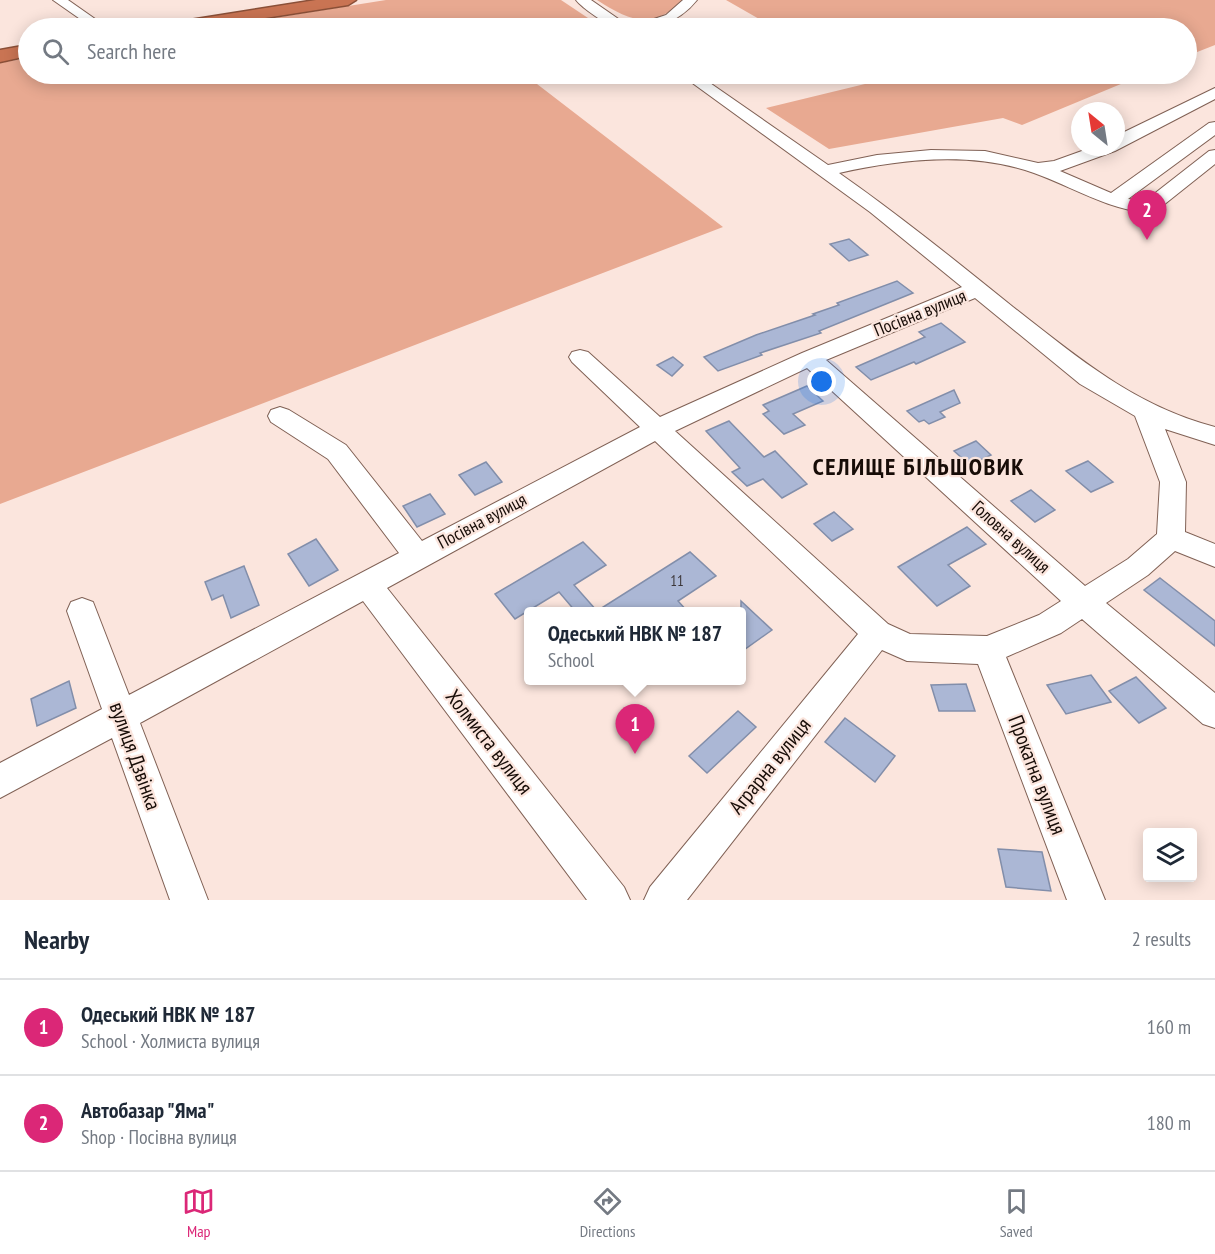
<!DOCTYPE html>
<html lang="en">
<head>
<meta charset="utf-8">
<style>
  :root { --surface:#fff; --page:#f2f2f3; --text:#1f2937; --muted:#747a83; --line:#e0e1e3; --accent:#db2777 }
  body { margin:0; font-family:"PT Sans Narrow",sans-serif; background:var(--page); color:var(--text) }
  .controls { position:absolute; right:18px; bottom:18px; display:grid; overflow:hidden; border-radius:6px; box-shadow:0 3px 15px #0003 }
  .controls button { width:54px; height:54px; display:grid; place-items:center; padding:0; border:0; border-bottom:2px solid var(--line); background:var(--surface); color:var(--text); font:30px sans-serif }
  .compass { position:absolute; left:1071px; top:102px; width:54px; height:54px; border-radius:50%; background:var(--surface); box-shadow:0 3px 15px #0003; rotate:330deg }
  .you { position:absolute; left:822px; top:382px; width:21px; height:21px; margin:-15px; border:4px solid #fff; border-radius:50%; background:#1a73e8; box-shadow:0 0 0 9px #1a73e833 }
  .badge { display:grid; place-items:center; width:39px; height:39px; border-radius:50%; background:var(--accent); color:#fff; font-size:20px; font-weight:700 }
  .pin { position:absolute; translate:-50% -50px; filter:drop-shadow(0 2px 3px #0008) }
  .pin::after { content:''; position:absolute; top:32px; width:21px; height:18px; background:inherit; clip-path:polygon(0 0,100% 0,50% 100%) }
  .popup { position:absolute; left:524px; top:607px; width:222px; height:78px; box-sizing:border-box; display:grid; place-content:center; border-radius:6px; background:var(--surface); filter:drop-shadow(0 2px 4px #0005); font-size:20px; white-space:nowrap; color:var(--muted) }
  .popup b { font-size:22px; color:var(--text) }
  .popup::after { content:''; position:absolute; left:50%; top:100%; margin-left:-12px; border:12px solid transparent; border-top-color:var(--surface) }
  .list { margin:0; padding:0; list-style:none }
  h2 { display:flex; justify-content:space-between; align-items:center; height:78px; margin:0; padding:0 24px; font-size:26px }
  h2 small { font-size:20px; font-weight:400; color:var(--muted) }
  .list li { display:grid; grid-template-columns:39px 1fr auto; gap:18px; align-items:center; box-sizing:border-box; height:96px; padding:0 24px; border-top:2px solid var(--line) }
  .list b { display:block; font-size:22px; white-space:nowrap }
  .list p { margin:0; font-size:20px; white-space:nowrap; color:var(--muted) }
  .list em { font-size:20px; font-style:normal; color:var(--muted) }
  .icon { flex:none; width:33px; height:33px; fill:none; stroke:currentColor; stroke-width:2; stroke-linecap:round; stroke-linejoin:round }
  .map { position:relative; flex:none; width:1215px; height:900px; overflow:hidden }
  .search { position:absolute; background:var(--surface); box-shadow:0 3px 15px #0003; left:18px; right:18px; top:18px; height:66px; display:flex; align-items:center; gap:15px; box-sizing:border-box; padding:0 21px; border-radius:33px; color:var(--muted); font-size:22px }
  .sheet { height:270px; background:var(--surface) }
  nav { display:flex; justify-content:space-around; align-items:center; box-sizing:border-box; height:84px; border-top:2px solid var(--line); background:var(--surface); font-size:16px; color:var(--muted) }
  nav a { display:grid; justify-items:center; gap:3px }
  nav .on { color:var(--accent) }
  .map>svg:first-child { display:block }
  .green { fill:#e8a991 }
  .building { fill:#abb7d5; stroke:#828eaa; stroke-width:1.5 }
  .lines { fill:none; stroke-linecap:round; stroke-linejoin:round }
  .minor-casing { stroke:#806155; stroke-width:2 }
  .highway-casing { stroke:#8b5038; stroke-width:3 }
  .minor { fill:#fff; fill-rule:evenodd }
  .highway { fill:#c97453; fill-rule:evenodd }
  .labels { text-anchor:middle; stroke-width:4.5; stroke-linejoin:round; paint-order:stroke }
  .number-label { font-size:15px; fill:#3c373a }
  .street-label { font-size:18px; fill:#170c07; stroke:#fbe5dd }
  .near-street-label { font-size:21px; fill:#170c07; stroke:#fbe5dd }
  .district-label { font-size:24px; font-weight:bold; letter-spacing:1.5px; fill:#170c07; stroke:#fbe5dd }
</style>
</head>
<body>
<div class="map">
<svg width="1215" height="900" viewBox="0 0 1215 900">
  <rect width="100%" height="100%" fill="#fbe5dd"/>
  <!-- green -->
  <g class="green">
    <polygon points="386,0 561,0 600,26 585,28 210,28"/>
    <path d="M597 0H683C652 31 630 21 597 0Z"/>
    <polygon points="726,0 1215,0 1215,45 1187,56 1186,28 775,28"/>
    <polygon points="28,58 28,74 524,74 723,227 0,504 0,63"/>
    <polygon points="853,74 1145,74 1022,125 1003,118 829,149 766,108 869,83"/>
  </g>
  <!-- building -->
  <g class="building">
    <polygon points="849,239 868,255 849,261 830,244"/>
    <polygon points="897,281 913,293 819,331 821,333 760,353 762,355 718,371 704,357 756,335 815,315 813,314 839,305 837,303"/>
    <polygon points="941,323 965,342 916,364 914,362 871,380 856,367 925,337 919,332"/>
    <polygon points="673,357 683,365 672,376 657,365"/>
    <polygon points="807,386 823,401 793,414 805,425 784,434 763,414 769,411 763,405"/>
    <polygon points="954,390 960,403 940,412 945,417 929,424 924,420 919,422 907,411"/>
    <polygon points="729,421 764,457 775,451 807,484 782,498 763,479 747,486 732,472 740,468 706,431"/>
    <polygon points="976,441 991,455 970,465 954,451"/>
    <polygon points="1088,461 1113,482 1091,492 1066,471"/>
    <polygon points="486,462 502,482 475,495 459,475"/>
    <polygon points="1031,490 1055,510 1035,522 1011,501"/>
    <polygon points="430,494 445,514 417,527 403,506"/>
    <polygon points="834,512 853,529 832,541 814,524"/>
    <polygon points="967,527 986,544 948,565 970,586 937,606 898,567"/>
    <polygon points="316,539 338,570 309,586 288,554"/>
    <polygon points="583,542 606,565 574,585 597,611 690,552 716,576 678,601 688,612 576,612 559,592 515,619 495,594"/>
    <polygon points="244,566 259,605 231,618 223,595 212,600 205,582"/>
    <polygon points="1160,578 1215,621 1215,646 1144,590"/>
    <polygon points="741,601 772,630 741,652"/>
    <polygon points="1091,675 1111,702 1066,714 1047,685"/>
    <polygon points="1136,677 1166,708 1139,723 1109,691"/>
    <polygon points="69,681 76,708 37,726 31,699"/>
    <polygon points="966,684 975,711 939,711 931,685"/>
    <polygon points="738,711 756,727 707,773 689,756"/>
    <polygon points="845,718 895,756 875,782 825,742"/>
    <polygon points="998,849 1042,852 1051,891 1006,887"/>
  </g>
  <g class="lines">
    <defs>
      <g id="minor">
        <polygon points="53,0 68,0 108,28 93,28"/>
        <path d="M576 0H591L630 27 666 15 683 0H697C678 24 648 33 618 28 609 27 581 7 576 0Z"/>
        <path d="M680 74H697L828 165 877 155 931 150 985 151 1038 163 1054 161 1093 147H1116V136L1215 88V99L1115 151 1060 171 1111 193 1209 123 1215 122V135L1128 199 1145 201 1209 151 1215 150V164L1156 211 1149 213C1106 209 1073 187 1034 173 972 151 902 159 839 173 899 215 956 261 1013 307 1077 357 1134 406 1215 427V445L1165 429 1186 482 1185 532 1215 544V567L1175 551 1148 575 1106 603 1215 693V728L1203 724 1082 619 1061 633 1006 657 1105 900H1067L978 664 907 661 882 650 687 900H644L650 887 858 634 655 441 387 588 624 887 630 900H587L363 601 140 723 208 900H170L112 738 0 798V763L102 709 67 611 71 602 82 598 93 602 129 695 399 553 328 459 271 422 268 416 271 410 280 407 289 410 346 445 422 541 640 427 572 362 569 357 572 352 580 350 588 352 660 417 802 353 962 287 870 212ZM975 298 1080 384 1135 416 1160 482 1157 534 1128 559 1085 586 826 360ZM807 368 1061 601 1039 615 987 636 910 634 888 624 675 431Z"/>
      </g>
      <g id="highway">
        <polygon points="316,0 356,0 348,5 201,28 162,28 165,24 171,23"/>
        <polygon points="28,45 28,56 0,62 0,50"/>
      </g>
    </defs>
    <!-- minor casing -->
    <use href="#minor" class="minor-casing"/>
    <!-- highway casing -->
    <use href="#highway" class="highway-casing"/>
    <!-- minor -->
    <use href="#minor" class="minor"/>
    <!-- highway -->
    <use href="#highway" class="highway"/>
  </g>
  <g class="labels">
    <!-- number labels -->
    <g class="number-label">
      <text x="677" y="586">11</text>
    </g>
    <!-- street labels -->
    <g class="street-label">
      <text transform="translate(920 313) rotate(-22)" y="6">Посівна вулиця</text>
      <text transform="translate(482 521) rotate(-28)" y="6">Посівна вулиця</text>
      <text transform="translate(1011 537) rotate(42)" y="6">Головна вулиця</text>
    </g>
    <!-- near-street labels -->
    <g class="near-street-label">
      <text transform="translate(489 742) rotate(52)" y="7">Холмиста вулиця</text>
      <text transform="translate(135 756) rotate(70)" y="7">вулиця Дзвінка</text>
      <text transform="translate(770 766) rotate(-51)" y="7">Аграрна вулиця</text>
      <text transform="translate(1037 775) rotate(69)" y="7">Прокатна вулиця</text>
    </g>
    <!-- district labels -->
    <g class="district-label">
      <text x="919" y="475">СЕЛИЩЕ БІЛЬШОВИК</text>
    </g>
  </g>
</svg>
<div class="controls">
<button><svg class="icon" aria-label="layers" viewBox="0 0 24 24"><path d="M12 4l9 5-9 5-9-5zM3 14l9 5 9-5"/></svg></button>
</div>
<svg class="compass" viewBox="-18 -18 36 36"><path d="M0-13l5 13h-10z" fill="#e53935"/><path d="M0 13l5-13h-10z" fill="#747a83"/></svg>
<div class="you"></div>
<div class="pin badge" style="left:635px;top:754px">1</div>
<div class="popup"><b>Одеський НВК № 187</b>School</div>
<div class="pin badge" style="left:1147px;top:240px">2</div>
<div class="search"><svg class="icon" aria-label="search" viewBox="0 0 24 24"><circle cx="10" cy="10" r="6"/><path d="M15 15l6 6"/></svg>Search here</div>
</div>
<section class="sheet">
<h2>Nearby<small>2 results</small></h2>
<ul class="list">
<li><span class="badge">1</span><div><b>Одеський НВК № 187</b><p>School · Холмиста вулиця</p></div><em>160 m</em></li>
<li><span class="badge">2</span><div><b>Автобазар &quot;Яма&quot;</b><p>Shop · Посівна вулиця</p></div><em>180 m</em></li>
</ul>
</section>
<nav>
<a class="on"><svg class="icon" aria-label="map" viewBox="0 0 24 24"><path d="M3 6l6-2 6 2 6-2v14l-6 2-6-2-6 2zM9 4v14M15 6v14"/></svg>Map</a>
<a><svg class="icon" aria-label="directions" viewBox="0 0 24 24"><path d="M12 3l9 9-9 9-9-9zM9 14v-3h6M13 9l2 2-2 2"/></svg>Directions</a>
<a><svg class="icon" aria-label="saved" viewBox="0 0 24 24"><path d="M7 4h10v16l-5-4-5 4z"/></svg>Saved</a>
</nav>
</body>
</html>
